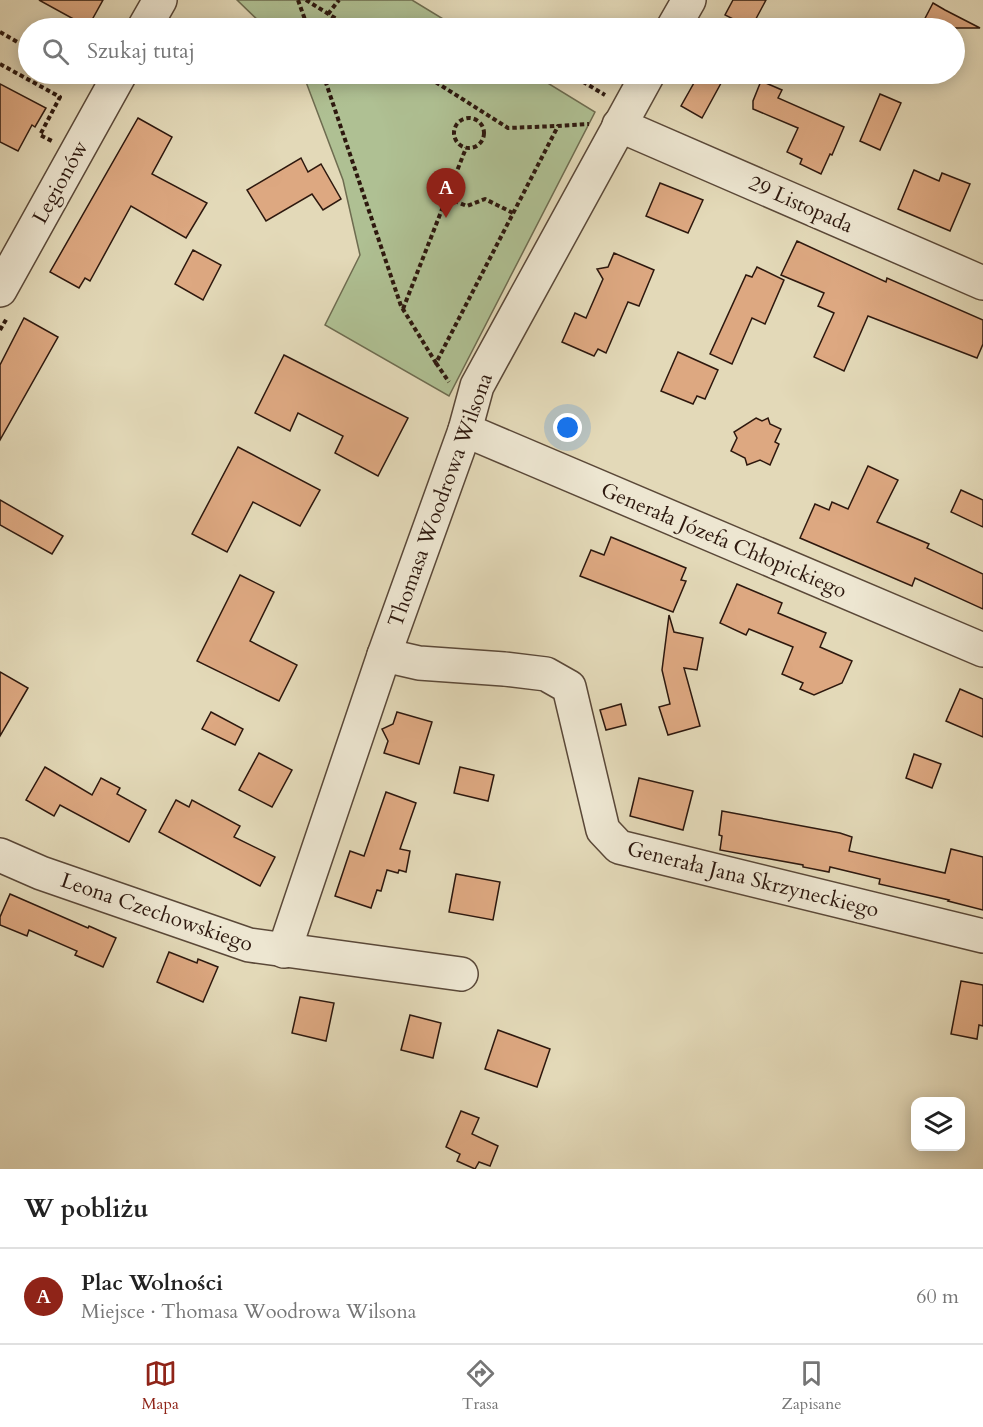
<!DOCTYPE html>
<html lang="pl">
<head>
<meta charset="utf-8">
<style>
  :root { --surface:#fff; --page:#f6f6f6; --text:#222; --muted:#767676; --line:#e0e0e0; --accent:#8f2418 }
  body { margin:0; font-family:Cardo,serif; background:var(--page); color:var(--text) }
  .controls { position:absolute; right:18px; bottom:18px; display:grid; overflow:hidden; border-radius:12px; box-shadow:0 3px 15px #0003 }
  .controls button { width:54px; height:54px; display:grid; place-items:center; padding:0; border:0; border-bottom:2px solid var(--line); background:var(--surface); color:var(--text); font:30px sans-serif }
  .you { position:absolute; left:568px; top:428px; width:21px; height:21px; margin:-15px; border:4px solid #fff; border-radius:50%; background:#1a73e8; box-shadow:0 0 0 9px #1a73e833 }
  .badge { display:grid; place-items:center; width:39px; height:39px; border-radius:50%; background:var(--accent); color:#fff; font-size:20px; font-weight:700 }
  .pin { position:absolute; translate:-50% -50px; filter:drop-shadow(0 2px 3px #0008) }
  .pin::after { content:''; position:absolute; top:32px; width:21px; height:18px; background:inherit; clip-path:polygon(0 0,100% 0,50% 100%) }
  .list { margin:0; padding:0; list-style:none }
  h2 { display:flex; justify-content:space-between; align-items:center; height:78px; margin:0; padding:0 24px; font-size:26px }
  h2 small { font-size:20px; font-weight:400; color:var(--muted) }
  .list li { display:grid; grid-template-columns:39px 1fr auto; gap:18px; align-items:center; box-sizing:border-box; height:96px; padding:0 24px; border-top:2px solid var(--line) }
  .list b { display:block; font-size:22px; white-space:nowrap }
  .list p { margin:0; font-size:20px; white-space:nowrap; color:var(--muted) }
  .list em { font-size:20px; font-style:normal; color:var(--muted) }
  .icon { flex:none; width:33px; height:33px; fill:none; stroke:currentColor; stroke-width:2; stroke-linecap:round; stroke-linejoin:round }
  .map { position:relative; flex:none; width:983px; height:1169px; overflow:hidden }
  .search { position:absolute; background:var(--surface); box-shadow:0 3px 15px #0003; left:18px; right:18px; top:18px; height:66px; display:flex; align-items:center; gap:15px; box-sizing:border-box; padding:0 21px; border-radius:33px; color:var(--muted); font-size:22px }
  .sheet { height:174px; background:var(--surface) }
  nav { display:flex; justify-content:space-around; align-items:center; box-sizing:border-box; height:84px; border-top:2px solid var(--line); background:var(--surface); font-size:16px; color:var(--muted) }
  nav a { display:grid; justify-items:center; gap:3px }
  nav .on { color:var(--accent) }
  .map>svg:first-child { display:block }
  .green { fill:#afc093; stroke:#6e6c50; stroke-width:1.5 }
  .building { fill:#dda881; stroke:#2d180e; stroke-width:1.5 }
  .lines { fill:none; stroke-linecap:round; stroke-linejoin:round }
  .minor-casing { stroke:#5a4838; stroke-width:36 }
  .path { stroke:#2d180e; stroke-width:4; stroke-dasharray:4.5 3; stroke-linecap:butt }
  .minor { stroke:#ede6d1; stroke-width:33 }
  .labels { text-anchor:middle; stroke-width:6; stroke-linejoin:round; paint-order:stroke }
  .street-label { font-size:21px; fill:#2d180e; stroke:#ede6d1 }
</style>
</head>
<body>
<div class="map">
<svg width="983" height="1169" viewBox="0 0 983 1169">
  <rect width="100%" height="100%" fill="#e3d9b8"/>
  <filter id="stains"><feTurbulence type="fractalNoise" baseFrequency=".00333" numOctaves="4"/><feColorMatrix values="0 0 0 0 .2 0 0 0 0 .09 0 0 0 0 .02 0 0 0 .5 -.17"/></filter>
  <radialGradient id="worn" r=".72"><stop offset=".6" stop-color="#630" stop-opacity="0"/><stop offset="1" stop-color="#630" stop-opacity=".3"/></radialGradient>
  <!-- green -->
  <g class="green">
    <polygon points="237,0 412,0 458,28 266,28"/>
    <polygon points="303,74 533,74 595,112 449,396 325,325 360,255 343,180"/>
  </g>
  <!-- building -->
  <g class="building">
    <polygon points="39,0 103,0 88,27"/>
    <polygon points="733,0 766,0 751,28 725,15"/>
    <polygon points="933,3 945,10 980,28 920,28"/>
    <polygon points="699,74 726,74 702,118 681,106"/>
    <polygon points="761,81 782,90 778,98 844,127 832,155 830,154 821,174 800,164 802,159 787,152 798,128 753,109 753,101"/>
    <polygon points="0,84 46,108 35,127 32,125 18,151 0,142"/>
    <polygon points="880,94 901,103 880,150 860,141"/>
    <polygon points="138,118 172,137 152,174 207,203 186,238 131,206 90,281 85,278 79,288 50,272"/>
    <polygon points="301,158 308,172 321,164 341,199 323,210 312,194 266,221 247,190"/>
    <polygon points="914,170 939,181 942,173 970,184 950,231 898,209"/>
    <polygon points="660,183 703,200 688,233 646,216"/>
    <polygon points="797,241 886,282 887,278 983,320 983,344 977,358 868,316 844,371 814,357 834,313 818,306 824,293 781,275"/>
    <polygon points="193,250 221,265 203,300 175,284"/>
    <polygon points="614,253 654,270 639,306 628,302 606,353 598,349 594,356 562,342 575,313 586,318 603,279 597,269 608,267"/>
    <polygon points="757,267 784,280 765,324 752,318 732,364 710,354 746,275 752,277"/>
    <polygon points="24,318 58,337 0,440 0,365"/>
    <polygon points="678,352 718,370 705,399 697,396 693,404 661,391"/>
    <polygon points="284,355 408,418 378,476 335,453 343,436 298,413 290,431 255,413"/>
    <polygon points="756,418 762,421 768,418 770,424 781,429 775,442 779,444 770,465 760,460 747,465 745,458 731,451 737,438 734,432"/>
    <polygon points="238,447 320,490 300,526 253,502 227,552 192,534"/>
    <polygon points="868,466 898,480 877,522 929,544 927,548 983,574 983,609 915,578 912,586 800,538 815,504 829,510 832,502 848,509"/>
    <polygon points="961,490 983,500 983,527 951,512"/>
    <polygon points="0,500 63,536 52,554 0,525"/>
    <polygon points="611,537 686,568 681,580 686,581 673,612 580,576 591,550 604,555"/>
    <polygon points="240,575 274,592 250,641 297,665 279,701 197,661"/>
    <polygon points="737,584 782,603 778,613 826,633 820,647 852,661 842,683 814,695 800,689 803,683 782,674 793,647 749,629 746,635 720,623"/>
    <polygon points="669,615 674,632 703,638 697,670 684,668 700,726 668,735 659,707 670,704 662,670"/>
    <polygon points="0,672 28,688 0,736"/>
    <polygon points="960,689 983,699 983,737 946,721"/>
    <polygon points="621,704 626,725 606,730 600,710"/>
    <polygon points="211,712 243,729 235,745 202,729"/>
    <polygon points="397,712 432,722 419,764 384,753 388,741 382,729 393,724"/>
    <polygon points="259,753 292,770 272,807 239,790"/>
    <polygon points="914,754 941,764 932,788 906,778"/>
    <polygon points="45,767 92,795 101,778 120,788 117,794 146,810 129,842 60,805 54,816 26,800"/>
    <polygon points="460,767 494,775 488,801 454,793"/>
    <polygon points="639,778 693,791 683,830 630,816"/>
    <polygon points="386,792 416,803 400,849 410,851 406,872 399,870 398,873 387,870 381,891 377,890 371,908 335,896 350,851 364,856"/>
    <polygon points="176,800 189,807 192,800 240,826 234,837 275,857 260,886 159,832"/>
    <polygon points="722,811 840,833 852,837 849,851 945,873 951,849 983,857 983,910 948,901 949,900 879,884 880,879 830,867 829,872 803,867 803,865 720,850 722,836 719,835"/>
    <polygon points="456,874 500,882 493,920 449,912"/>
    <polygon points="10,894 88,928 89,926 116,938 103,967 75,955 77,951 29,930 27,936 0,925 0,917"/>
    <polygon points="169,952 197,963 198,959 218,967 203,1002 157,982"/>
    <polygon points="961,981 983,985 983,1026 979,1025 977,1039 951,1034"/>
    <polygon points="300,997 334,1003 326,1041 292,1033"/>
    <polygon points="410,1015 441,1023 433,1058 401,1050"/>
    <polygon points="498,1030 550,1049 537,1087 485,1069"/>
    <polygon points="461,1111 479,1118 472,1134 498,1146 490,1166 479,1162 475,1169 457,1161 460,1154 446,1147"/>
  </g>
  <g class="lines">
    <defs>
      <g id="minor">
        <polyline points="144,28 160,0"/>
        <polyline points="673,28 689,0"/>
        <polyline points="619,125 983,283"/>
        <polyline points="0,290 120,74"/>
        <polyline points="465,430 983,650"/>
        <polyline points="384,655 419,663 504,669 546,674 569,687 603,830 619,847 983,936"/>
        <polyline points="0,855 41,873 249,945 461,974"/>
        <polyline points="284,951 384,655 465,430 477,386 648,74"/>
      </g>
    </defs>
    <!-- minor casing -->
    <use href="#minor" class="minor-casing"/>
    <!-- path -->
    <g class="path">
      <polyline points="298,0 308,28"/>
      <polyline points="306,0 351,28"/>
      <polyline points="328,14 339,0"/>
      <polyline points="0,32 28,48"/>
      <polyline points="0,64 60,97 40,135 52,141"/>
      <polyline points="73,74 85,81"/>
      <polyline points="323,74 401,306 436,363 558,126 589,124"/>
      <polyline points="423,74 508,128 557,126"/>
      <polyline points="570,74 605,95"/>
      <circle cx="469" cy="133" r="15"/>
      <polyline points="447,198 467,206 485,199 513,213"/>
      <polyline points="403,309 466,148"/>
      <polyline points="0,330 7,318"/>
      <polyline points="436,363 449,382"/>
    </g>
    <!-- minor -->
    <use href="#minor" class="minor"/>
  </g>
  <g class="labels">
    <!-- street labels -->
    <g class="street-label">
      <text transform="translate(60 182) rotate(-61)" y="7">Legionów</text>
      <text transform="translate(801 204) rotate(24)" y="7">29 Listopada</text>
      <text transform="translate(440 500) rotate(-70)" y="7">Thomasa Woodrowa Wilsona</text>
      <text transform="translate(724 540) rotate(23)" y="7">Generała Józefa Chłopickiego</text>
      <text transform="translate(753 879) rotate(14)" y="7">Generała Jana Skrzyneckiego</text>
      <text transform="translate(157 912) rotate(19)" y="7">Leona Czechowskiego</text>
    </g>
  </g>
  <rect width="100%" height="100%" filter="url(#stains)"/>
  <rect width="100%" height="100%" fill="url(#worn)"/>
</svg>
<div class="controls">
<button><svg class="icon" aria-label="layers" viewBox="0 0 24 24"><path d="M12 4l9 5-9 5-9-5zM3 14l9 5 9-5"/></svg></button>
</div>
<div class="you"></div>
<div class="pin badge" style="left:446px;top:218px">A</div>
<div class="search"><svg class="icon" aria-label="search" viewBox="0 0 24 24"><circle cx="10" cy="10" r="6"/><path d="M15 15l6 6"/></svg>Szukaj tutaj</div>
</div>
<section class="sheet">
<h2>W pobliżu<small></small></h2>
<ul class="list">
<li><span class="badge">A</span><div><b>Plac Wolności</b><p>Miejsce · Thomasa Woodrowa Wilsona</p></div><em>60 m</em></li>
</ul>
</section>
<nav>
<a class="on"><svg class="icon" aria-label="map" viewBox="0 0 24 24"><path d="M3 6l6-2 6 2 6-2v14l-6 2-6-2-6 2zM9 4v14M15 6v14"/></svg>Mapa</a>
<a><svg class="icon" aria-label="directions" viewBox="0 0 24 24"><path d="M12 3l9 9-9 9-9-9zM9 14v-3h6M13 9l2 2-2 2"/></svg>Trasa</a>
<a><svg class="icon" aria-label="saved" viewBox="0 0 24 24"><path d="M7 4h10v16l-5-4-5 4z"/></svg>Zapisane</a>
</nav>
</body>
</html>
